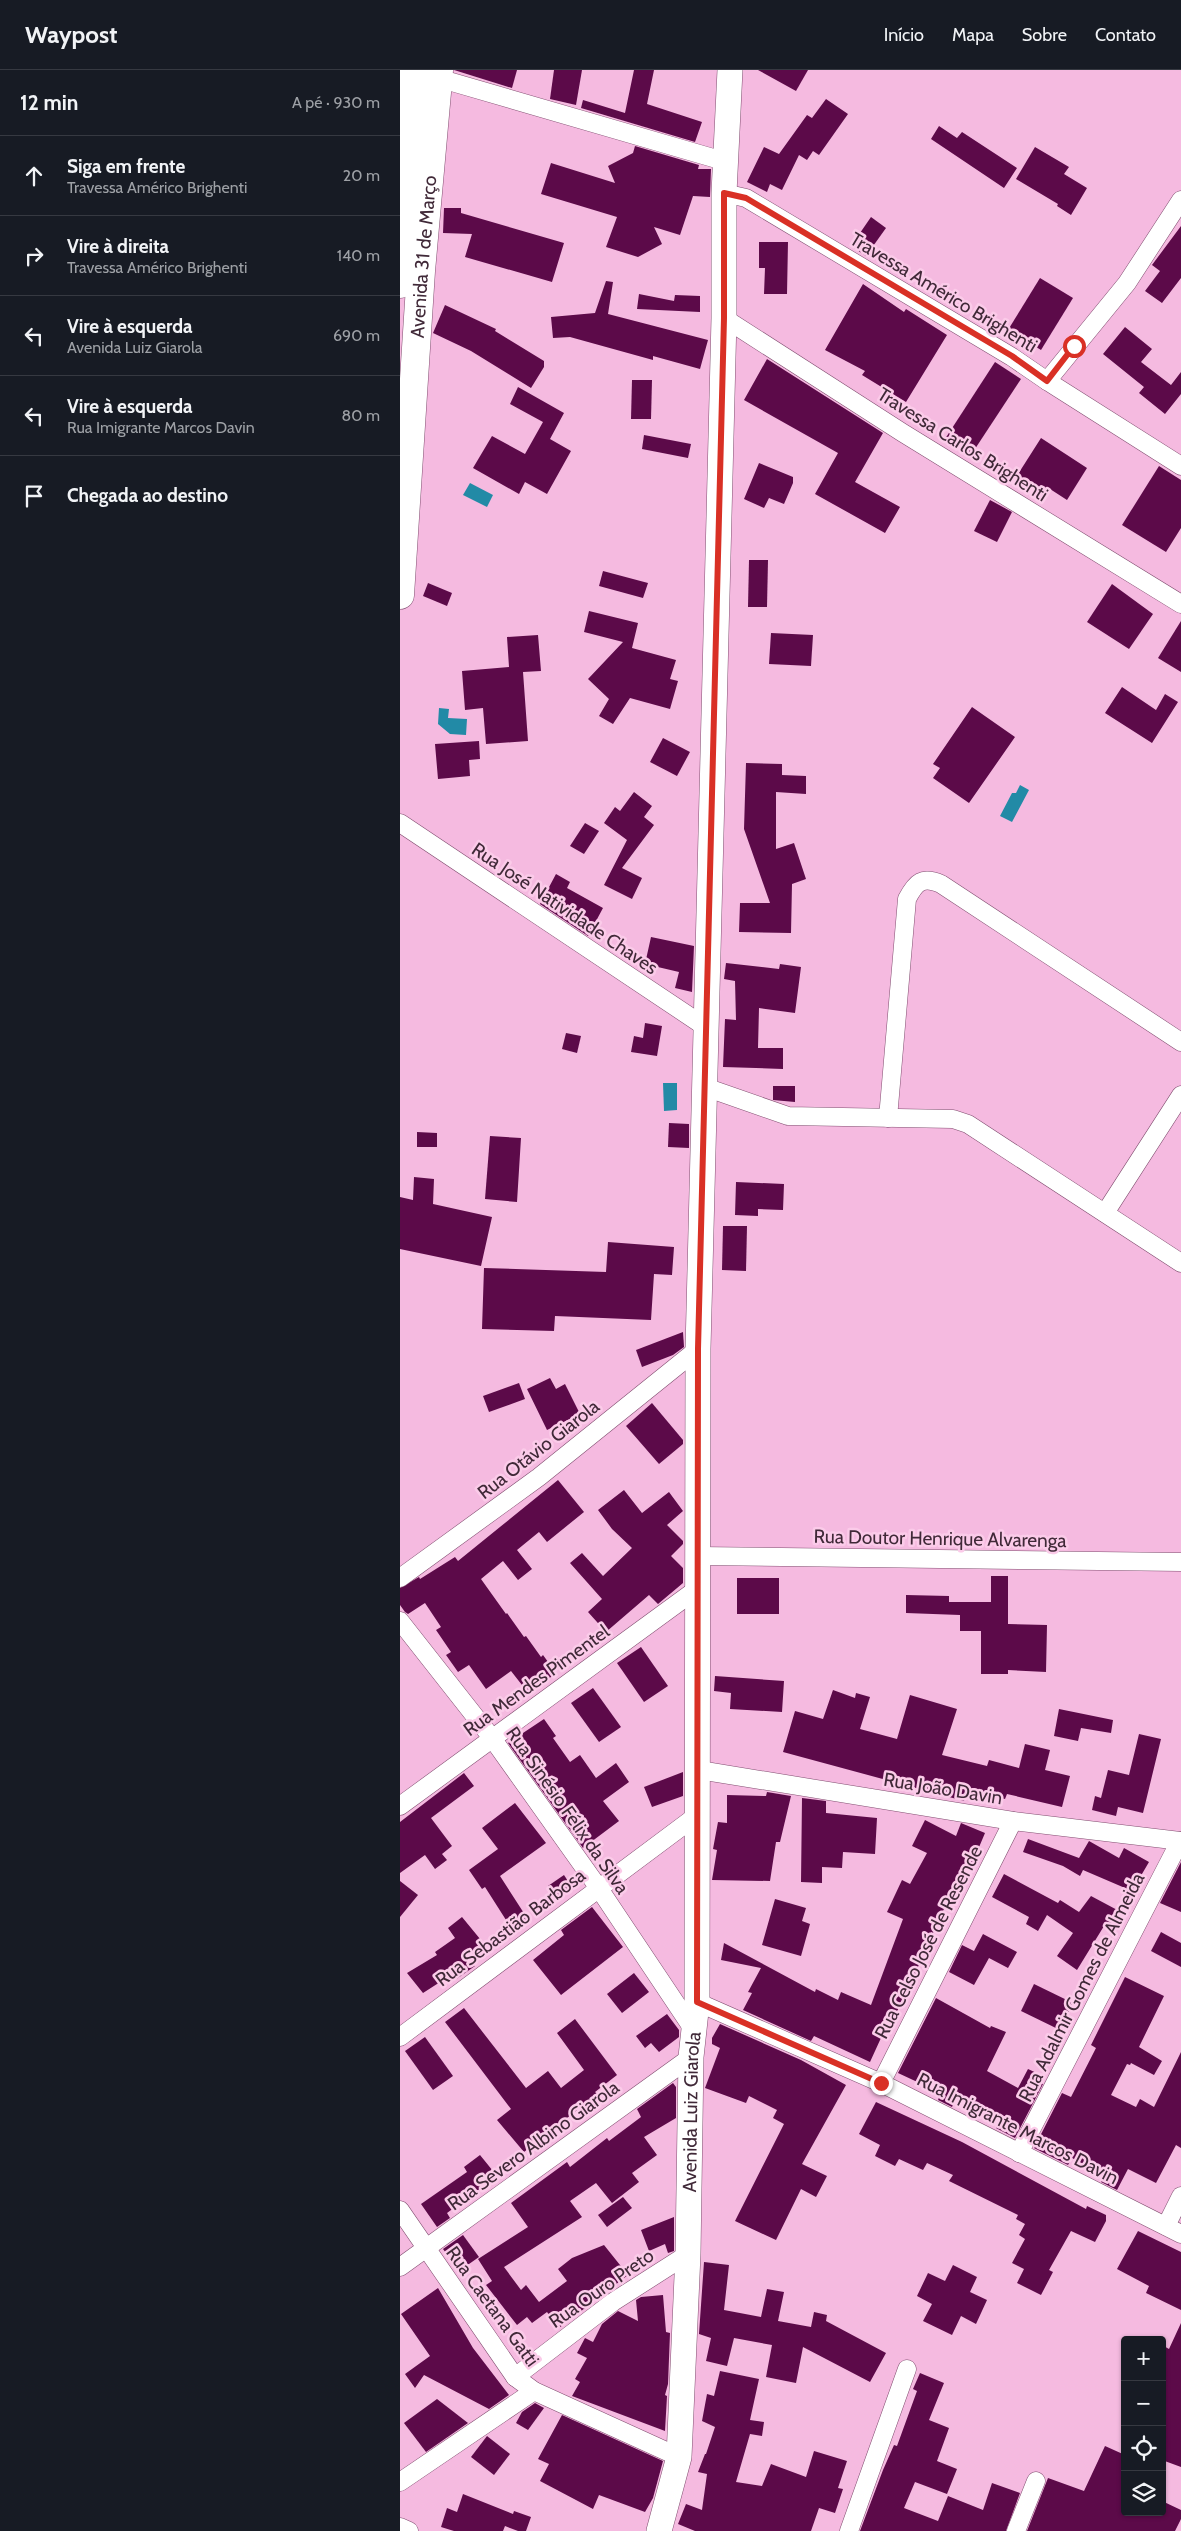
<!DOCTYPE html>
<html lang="pt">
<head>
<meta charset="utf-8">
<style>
  :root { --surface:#171b24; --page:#20242c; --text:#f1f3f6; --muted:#9ea1a6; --line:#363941 }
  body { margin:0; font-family:Cabin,sans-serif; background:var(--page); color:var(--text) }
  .controls { position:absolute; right:15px; bottom:15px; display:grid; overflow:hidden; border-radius:5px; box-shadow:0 1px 4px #0004 }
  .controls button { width:45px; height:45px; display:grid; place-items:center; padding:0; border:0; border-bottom:1px solid var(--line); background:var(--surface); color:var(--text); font:25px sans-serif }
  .stop { position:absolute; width:15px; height:15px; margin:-11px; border:4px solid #d93025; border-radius:50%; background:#fff }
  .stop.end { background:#d93025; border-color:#fff; box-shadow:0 1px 5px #0008 }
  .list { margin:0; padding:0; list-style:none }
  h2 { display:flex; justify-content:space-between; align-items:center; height:65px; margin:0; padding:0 20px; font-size:21px }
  h2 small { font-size:16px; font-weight:400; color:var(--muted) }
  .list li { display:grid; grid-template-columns:32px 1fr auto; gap:15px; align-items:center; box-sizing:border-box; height:80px; padding:0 20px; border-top:1px solid var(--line) }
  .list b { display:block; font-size:19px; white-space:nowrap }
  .list p { margin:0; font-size:16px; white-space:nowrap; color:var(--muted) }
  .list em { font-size:16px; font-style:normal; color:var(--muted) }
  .icon { flex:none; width:28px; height:28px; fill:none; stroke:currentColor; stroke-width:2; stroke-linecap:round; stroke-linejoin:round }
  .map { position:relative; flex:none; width:781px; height:2461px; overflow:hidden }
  header { display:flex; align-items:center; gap:30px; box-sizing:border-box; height:70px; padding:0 25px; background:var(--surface); border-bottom:1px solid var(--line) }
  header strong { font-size:24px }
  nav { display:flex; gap:28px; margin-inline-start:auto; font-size:18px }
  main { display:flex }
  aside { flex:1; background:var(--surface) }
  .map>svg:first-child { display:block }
  .water { fill:#228aa6 }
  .building { fill:#5c0a49 }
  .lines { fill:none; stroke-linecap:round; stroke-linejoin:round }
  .street-casing { stroke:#814e70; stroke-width:19 }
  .secondary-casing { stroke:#814e70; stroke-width:26 }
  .primary-casing { stroke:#814e70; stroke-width:29 }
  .street { stroke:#fff; stroke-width:18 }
  .secondary { stroke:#fff; stroke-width:25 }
  .primary { stroke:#fff; stroke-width:28 }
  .route { stroke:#d93025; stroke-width:6 }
  .labels { text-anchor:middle; stroke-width:5; stroke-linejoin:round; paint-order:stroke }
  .street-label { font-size:19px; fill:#402938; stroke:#fbcbe9 }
</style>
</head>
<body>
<header>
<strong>Waypost</strong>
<nav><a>Início</a><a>Mapa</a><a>Sobre</a><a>Contato</a></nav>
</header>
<main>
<aside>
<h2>12 min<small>A pé · 930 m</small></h2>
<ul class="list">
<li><svg class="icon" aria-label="ahead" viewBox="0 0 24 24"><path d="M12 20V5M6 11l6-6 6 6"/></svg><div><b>Siga em frente</b><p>Travessa Américo Brighenti</p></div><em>20 m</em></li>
<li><svg class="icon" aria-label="right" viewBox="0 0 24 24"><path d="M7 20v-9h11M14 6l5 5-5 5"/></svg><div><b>Vire à direita</b><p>Travessa Américo Brighenti</p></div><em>140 m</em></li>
<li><svg class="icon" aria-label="left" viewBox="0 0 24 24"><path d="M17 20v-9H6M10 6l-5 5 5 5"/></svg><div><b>Vire à esquerda</b><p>Avenida Luiz Giarola</p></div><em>690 m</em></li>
<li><svg class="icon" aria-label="left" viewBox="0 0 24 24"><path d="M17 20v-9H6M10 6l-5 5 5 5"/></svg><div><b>Vire à esquerda</b><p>Rua Imigrante Marcos Davin</p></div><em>80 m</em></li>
<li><svg class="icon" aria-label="arrive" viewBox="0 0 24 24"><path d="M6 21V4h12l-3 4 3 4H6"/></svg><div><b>Chegada ao destino</b></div></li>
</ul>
</aside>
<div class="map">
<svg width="781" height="2461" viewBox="0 0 781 2461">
  <rect width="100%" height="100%" fill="#f5bae0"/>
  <!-- water -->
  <g class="water">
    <polygon points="70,413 93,425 87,437 63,425"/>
    <polygon points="39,638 49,639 48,648 67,649 66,665 50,664 38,654"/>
    <polygon points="620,715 629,720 612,752 600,746 612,723 616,723"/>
    <polygon points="263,1013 277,1013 277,1040 264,1041"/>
  </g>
  <!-- building -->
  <g class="building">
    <polygon points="54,0 117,0 112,18"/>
    <polygon points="154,0 182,0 176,35 150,29"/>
    <polygon points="234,0 254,0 247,34 302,52 295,72 181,38 183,30 225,43"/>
    <polygon points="358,0 408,0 396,21"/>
    <polygon points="426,29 448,44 419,85 413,81 407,90 399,85 382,120 370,114 367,122 347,112 364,77 379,84 407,45 412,48"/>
    <polygon points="539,56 557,68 562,62 617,98 604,118 531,69"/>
    <polygon points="235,76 299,95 298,99 311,99 310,127 293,126 280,165 254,157 262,174 238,187 206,177 217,147 141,124 151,93 215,113 208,96 233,83"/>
    <polygon points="635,77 669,97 664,104 687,118 671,145 657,136 658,134 616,109"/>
    <polygon points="44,138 61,138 61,143 164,173 152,212 65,187 72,164 43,163"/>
    <polygon points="471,147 486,158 466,186 451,176"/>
    <polygon points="781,156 781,208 762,233 745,221 760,201 752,195"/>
    <polygon points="359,172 388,172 387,224 364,224 365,198 359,198"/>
    <polygon points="640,208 673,228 641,280 608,260"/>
    <polygon points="206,211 213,212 208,244 308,270 300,299 253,286 253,290 170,267 153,268 151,247 195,243"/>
    <polygon points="463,214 504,242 506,239 547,265 506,332 462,305 465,301 425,280"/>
    <polygon points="239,224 274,231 275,225 300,226 300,242 237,239"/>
    <polygon points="45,235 96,259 95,261 144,291 144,297 131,318 71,281 33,263"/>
    <polygon points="725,257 752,279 741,292 771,315 781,302 781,324 765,344 739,323 744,317 703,284"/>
    <polygon points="367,289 483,363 455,412 500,437 485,463 415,424 438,383 344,330"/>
    <polygon points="595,292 621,309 571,385 545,369"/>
    <polygon points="232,310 252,310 251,349 231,349"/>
    <polygon points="118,317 164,343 150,369 171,381 147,424 125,412 119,424 73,398 92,366 125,384 143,352 110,334"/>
    <polygon points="244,365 291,374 288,388 242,379"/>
    <polygon points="641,368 687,398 667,430 650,419 643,431 613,412"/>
    <polygon points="359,393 393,407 393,413 384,434 369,428 364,438 344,429"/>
    <polygon points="759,396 781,410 781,458 766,482 722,455"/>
    <polygon points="590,430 612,442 597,472 574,461"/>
    <polygon points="349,490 368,490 367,537 348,537"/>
    <polygon points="203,501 248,513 243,528 199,516"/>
    <polygon points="28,513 52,523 47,536 23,526"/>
    <polygon points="712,514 753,544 729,579 687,552"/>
    <polygon points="189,541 238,553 232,578 276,590 270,609 278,611 270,639 230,628 213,654 199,646 209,629 188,609 223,572 184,562"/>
    <polygon points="781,551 781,602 758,588"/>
    <polygon points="371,563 413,565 411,596 369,594"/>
    <polygon points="138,565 141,601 123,602 128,671 86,674 83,638 65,640 62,601 109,597 107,567"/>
    <polygon points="722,617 756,640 765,624 778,632 752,673 705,643"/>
    <polygon points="572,637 615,667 569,733 533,708 540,698 533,694"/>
    <polygon points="263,668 290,682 277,706 250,692"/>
    <polygon points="79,671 80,689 69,690 70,706 38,709 35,674"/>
    <polygon points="346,693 382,694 382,705 406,706 406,724 376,722 376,779 394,773 406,809 392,814 391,863 339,862 340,833 370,833 344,759"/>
    <polygon points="234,722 252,736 244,747 254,755 222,798 242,808 232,829 204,815 227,770 204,753 215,737 220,741"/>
    <polygon points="185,753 199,761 184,784 170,776"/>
    <polygon points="156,804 170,812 167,818 203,838 188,866 140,834"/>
    <polygon points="251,867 294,876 292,922 275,918 279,902 245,894"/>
    <polygon points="326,893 379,899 380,894 401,897 395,943 359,938 358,978 383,978 383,999 323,997 325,949 336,950 335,911 324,909"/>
    <polygon points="245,953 262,956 257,986 231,982 234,966 243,968"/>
    <polygon points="166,963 181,966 177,983 162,979"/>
    <polygon points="373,1016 395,1016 395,1032 373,1030"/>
    <polygon points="269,1053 289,1054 289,1078 268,1077"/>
    <polygon points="17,1062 37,1063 37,1077 17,1077"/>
    <polygon points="90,1066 121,1068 117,1132 85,1129"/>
    <polygon points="14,1107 34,1109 33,1134 92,1147 81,1196 0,1179 0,1127 13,1130"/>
    <polygon points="336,1112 384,1114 383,1140 358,1139 358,1146 335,1145"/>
    <polygon points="323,1156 347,1156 346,1201 322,1200"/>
    <polygon points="208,1172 274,1177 272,1205 254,1204 251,1250 155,1246 154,1261 82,1259 84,1198 206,1202"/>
    <polygon points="283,1262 284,1277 273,1285 242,1297 236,1280"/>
    <polygon points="150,1308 156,1319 165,1314 180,1344 147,1360 127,1319"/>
    <polygon points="119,1313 125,1329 89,1342 83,1326"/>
    <polygon points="252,1333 283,1370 283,1374 259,1394 226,1356"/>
    <polygon points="158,1410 184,1442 147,1472 139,1462 117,1480 132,1499 118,1510 103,1491 81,1509 106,1544 107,1543 124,1567 126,1566 141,1587 143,1585 156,1603 129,1624 111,1601 86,1619 69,1595 58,1602 46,1585 51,1582 36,1560 41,1557 25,1533 8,1544 5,1542 0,1535 0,1518 19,1507 20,1509 55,1487 58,1491"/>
    <polygon points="224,1420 242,1443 269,1422 283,1441 267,1455 283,1471 283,1474 271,1486 283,1498 283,1513 258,1534 249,1525 206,1562 188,1542 202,1529 170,1493 182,1483 203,1506 232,1478 212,1459 198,1440"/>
    <polygon points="591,1506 608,1506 608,1554 647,1555 646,1602 608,1600 608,1604 581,1604 581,1561 560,1561 560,1545 506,1543 506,1525 549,1526 549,1532 591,1532"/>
    <rect x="337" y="1508" width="42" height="36"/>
    <polygon points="241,1577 268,1616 244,1632 217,1593"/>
    <polygon points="315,1606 384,1611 382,1642 330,1639 331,1623 314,1621"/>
    <polygon points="193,1618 221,1657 199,1672 171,1633"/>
    <polygon points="433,1620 455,1628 456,1623 470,1627 460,1659 497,1669 510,1625 557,1639 542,1685 587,1696 589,1690 619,1698 625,1674 650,1680 645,1700 670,1706 662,1737 607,1724 605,1729 567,1719 564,1731 383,1682 395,1641 423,1649"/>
    <polygon points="659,1639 713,1650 711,1663 681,1658 678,1671 654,1666"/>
    <polygon points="144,1649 156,1666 153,1668 170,1692 180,1685 196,1708 216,1693 229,1712 203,1731 219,1751 183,1778 108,1673"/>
    <polygon points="739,1664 761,1669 743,1743 718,1737 716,1746 692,1740 695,1726 701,1728 708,1700 729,1705"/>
    <polygon points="283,1702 283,1726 252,1737 244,1717"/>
    <polygon points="64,1703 74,1716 31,1748 52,1776 42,1784 47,1790 35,1799 25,1785 0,1803 0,1752"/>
    <polygon points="367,1722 391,1726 380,1772 376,1772 370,1811 312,1810 317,1780 313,1779 318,1752 327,1753 327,1725 366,1726"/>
    <polygon points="402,1728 426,1731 426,1743 477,1748 475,1784 443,1782 442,1798 422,1797 422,1813 401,1812"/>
    <polygon points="115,1733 146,1773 100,1806 129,1851 113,1861 85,1817 82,1819 69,1800 98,1779 82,1758"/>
    <polygon points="525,1750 556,1766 561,1753 585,1763 569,1801 552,1832 548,1830 533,1863 531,1862 515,1905 512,1904 495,1947 491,1946 470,1992 414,1966 411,1971 343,1940 352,1923 348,1922 361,1898 321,1890 324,1873 415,1922 416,1919 438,1930 441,1922 471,1935 503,1849 487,1842 502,1810 510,1814 527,1783 512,1776"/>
    <polygon points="628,1769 679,1788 689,1771 719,1788 724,1778 749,1792 732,1821 683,1800 680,1806 663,1796 623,1782"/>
    <polygon points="781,1792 781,1842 760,1833"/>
    <polygon points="604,1804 658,1833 660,1830 679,1842 691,1826 721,1842 718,1848 721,1850 712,1862 704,1856 677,1900 657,1886 673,1863 647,1845 638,1861 626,1854 629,1847 592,1827"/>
    <polygon points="164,1805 173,1819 158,1829 148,1816"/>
    <polygon points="0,1811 18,1825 0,1847"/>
    <polygon points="375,1829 406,1838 402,1851 410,1854 401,1886 362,1875"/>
    <polygon points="192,1837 223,1877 161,1925 133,1890 164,1865 161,1860"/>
    <polygon points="62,1847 85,1875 69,1888 75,1896 55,1910 51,1905 23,1923 7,1903 37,1885 35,1882 55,1868 48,1858"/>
    <polygon points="761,1862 781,1873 781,1897 751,1881"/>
    <polygon points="583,1864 617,1882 608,1898 589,1888 574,1915 549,1902 562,1875 574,1881"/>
    <polygon points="234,1903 249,1922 222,1943 207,1924"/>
    <polygon points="725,1907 764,1926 739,1977 762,1991 754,2005 731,1993 730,1995 727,1994 711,2025 736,2037 740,2029 754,2037 781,1982 781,2078 776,2075 756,2113 728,2099 717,2120 701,2112 705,2105 672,2088 668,2095 634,2078 662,2023 671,2027 696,1978 691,1975"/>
    <polygon points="634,1914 673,1933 660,1960 621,1941"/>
    <polygon points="536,1928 590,1958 591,1956 606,1962 587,2001 618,2018 628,1999 643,2006 639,2012 643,2014 615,2068 596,2058 599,2051 556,2028 552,2037 538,2030 541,2023 498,2003"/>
    <polygon points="64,1938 126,2018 148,2001 161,2018 184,2000 157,1963 175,1949 217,2005 195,2022 200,2027 184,2040 181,2037 124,2082 97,2050 111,2039 45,1952"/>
    <polygon points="267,1944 279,1960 279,1967 259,1982 251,1973 245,1978 236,1966"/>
    <polygon points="320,1954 401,1990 446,2015 402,2094 427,2106 416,2127 401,2119 376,2170 335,2151 384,2054 373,2048 377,2040 349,2026 346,2033 305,2018 320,1978 312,1974 312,1968"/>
    <polygon points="25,1967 53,2006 33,2020 5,1981"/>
    <polygon points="273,2013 276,2017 276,2048 244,2067 257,2085 232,2103 239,2112 212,2133 196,2113 170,2131 182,2147 104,2197 121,2220 126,2215 139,2232 167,2211 158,2199 172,2188 204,2175 228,2205 159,2258 147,2242 132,2253 127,2247 117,2255 86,2215 92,2211 78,2189 128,2157 111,2133 167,2092 170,2097 207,2068 209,2071 241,2047 237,2039"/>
    <polygon points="476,2032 562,2072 686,2139 687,2136 706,2145 706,2151 695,2172 671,2161 649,2200 653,2202 641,2225 617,2213 624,2199 612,2193 625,2169 619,2165 625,2154 616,2149 618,2145 549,2111 553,2105 527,2093 523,2100 499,2089 495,2096 475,2086 480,2075 459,2064"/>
    <polygon points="80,2085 97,2106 47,2143 50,2148 37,2157 21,2134 67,2102 64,2097"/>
    <polygon points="223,2127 232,2138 207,2157 198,2145"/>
    <polygon points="274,2147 274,2181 268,2183 265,2174 249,2181 241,2160"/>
    <polygon points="738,2161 781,2182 781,2240 746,2223 749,2216 717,2199"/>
    <polygon points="63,2165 79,2187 59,2201 43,2179"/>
    <polygon points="304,2192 329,2195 324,2240 361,2247 367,2219 384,2222 378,2251 411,2257 414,2242 427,2245 426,2251 486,2283 470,2312 403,2277 396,2313 366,2307 372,2275 334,2268 327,2296 306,2291 311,2268 299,2264"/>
    <polygon points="553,2195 577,2207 570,2222 587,2230 576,2254 561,2246 552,2265 523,2251 532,2234 517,2226 528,2203 545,2211"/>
    <polygon points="38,2218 73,2278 109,2325 89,2339 24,2305 15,2318 5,2304 30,2286 1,2244"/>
    <polygon points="263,2225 266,2262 270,2263 268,2314 265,2325 267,2326 265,2361 172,2326 180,2312 175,2309 187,2288 177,2283 185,2268 193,2272 202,2254 218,2241 238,2251 236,2230 241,2227"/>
    <polygon points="781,2253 781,2397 762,2390 762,2275 769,2279"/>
    <polygon points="320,2301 359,2309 350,2350 364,2352 362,2366 350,2364 336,2412 362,2416 371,2394 406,2407 414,2381 447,2391 438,2418 443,2419 435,2443 419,2438 411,2461 295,2461 278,2454 286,2434 302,2440 307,2404 298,2402 305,2384 306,2384 315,2357 302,2351 307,2324 314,2326"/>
    <polygon points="520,2303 544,2313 529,2350 549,2358 537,2391 557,2399 547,2424 515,2412 504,2438 538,2451 548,2426 583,2440 592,2413 620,2423 606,2461 460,2461 483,2400 494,2375 497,2376 517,2321 513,2319"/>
    <polygon points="37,2329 68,2353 26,2382 4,2353"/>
    <polygon points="135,2333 144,2338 128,2360 116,2353 122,2342"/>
    <polygon points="162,2345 263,2391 253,2428 245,2442 199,2425 193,2439 140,2411 149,2394 138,2389"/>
    <polygon points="87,2366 110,2384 94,2405 71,2387"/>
    <polygon points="705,2376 725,2385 725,2442 762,2442 762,2431 781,2440 781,2449 775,2461 627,2461 648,2408 684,2421"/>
    <polygon points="63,2424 113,2444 114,2441 131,2447 126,2461 118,2461 105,2456 103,2461 54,2461 41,2457 47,2438 57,2442"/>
  </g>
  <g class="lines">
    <defs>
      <g id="street">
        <polyline points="38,8 327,92"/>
        <polyline points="324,123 346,128 612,287 647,311 727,213 781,130"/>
        <polyline points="324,248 503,363 781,534"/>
        <polyline points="647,311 781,396"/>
        <polyline points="0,753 307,958"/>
        <polyline points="305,1017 388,1046 553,1049 568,1054 781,1193"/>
        <path d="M488 1048 507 829C516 812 522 806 541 814L781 972"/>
        <polyline points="705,1143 781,1025"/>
        <polyline points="298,1486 781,1492"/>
        <polyline points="0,1508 139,1407 298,1279"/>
        <polyline points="0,1551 92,1668 198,1817 293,1959"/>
        <polyline points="299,1700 613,1751 781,1771"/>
        <polyline points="0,1736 297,1519"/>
        <polyline points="297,1932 481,2013 781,2164"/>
        <polyline points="0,1967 296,1746"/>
        <polyline points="481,2013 613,1751"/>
        <polyline points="619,2083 780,1771"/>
        <polyline points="0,2140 115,2307 134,2321 279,2387"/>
        <polyline points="766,2156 781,2126"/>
        <polyline points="0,2197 291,1987"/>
        <polyline points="115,2307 213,2232 288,2184"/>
        <polyline points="0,2412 134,2321"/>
        <polyline points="0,2457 9,2461"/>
        <polyline points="449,2461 507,2299"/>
        <polyline points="616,2461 636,2411"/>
      </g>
      <g id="secondary">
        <path id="s1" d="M259 2461 279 2387 288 2184 291 1987 297 1932 298 1279 324 248V123L330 0"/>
      </g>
      <g id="primary">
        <polyline points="0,214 13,0"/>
        <path id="s2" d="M0 525 21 201 39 0"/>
      </g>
    </defs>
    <!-- street casing -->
    <use href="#street" class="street-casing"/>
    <!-- secondary casing -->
    <use href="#secondary" class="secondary-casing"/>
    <!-- primary casing -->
    <use href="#primary" class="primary-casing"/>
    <!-- street -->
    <use href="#street" class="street"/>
    <!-- secondary -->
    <use href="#secondary" class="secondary"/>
    <!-- primary -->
    <use href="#primary" class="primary"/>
  </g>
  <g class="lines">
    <!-- route -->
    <polyline class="route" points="481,2013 297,1932 298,1279 324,248 324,123 346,128 612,286 647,311 674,276"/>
  </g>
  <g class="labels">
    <!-- street labels -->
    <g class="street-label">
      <text dy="7" stroke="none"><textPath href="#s2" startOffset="339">Avenida 31 de Março</textPath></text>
      <text transform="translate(544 222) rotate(31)" y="7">Travessa Américo Brighenti</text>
      <text transform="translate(563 374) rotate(32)" y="7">Travessa Carlos Brighenti</text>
      <text transform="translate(165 838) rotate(34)" y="7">Rua José Natividade Chaves</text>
      <text transform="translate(138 1379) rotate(-38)" y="7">Rua Otávio Giarola</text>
      <text transform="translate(540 1468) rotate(1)" y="7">Rua Doutor Henrique Alvarenga</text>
      <text transform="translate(136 1610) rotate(-36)" y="7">Rua Mendes Pimentel</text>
      <text transform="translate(543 1718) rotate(9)" y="7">Rua João Davin</text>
      <text transform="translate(168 1740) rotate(55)" y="7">Rua Sinésio Félix da Silva</text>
      <text transform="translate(110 1857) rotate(-37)" y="7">Rua Sebastião Barbosa</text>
      <text transform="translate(528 1872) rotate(-63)" y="7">Rua Celso José de Resende</text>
      <text transform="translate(681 1917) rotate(-63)" y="7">Rua Adalmir Gomes de Almeida</text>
      <text dy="7" stroke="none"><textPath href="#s1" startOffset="422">Avenida Luiz Giarola</textPath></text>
      <text transform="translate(618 2058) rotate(27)" y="7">Rua Imigrante Marcos Davin</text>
      <text transform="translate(133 2075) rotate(-36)" y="7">Rua Severo Albino Giarola</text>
      <text transform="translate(201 2218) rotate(-35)" y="7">Rua Ouro Preto</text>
      <text transform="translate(93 2236) rotate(54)" y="7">Rua Caetana Gatti</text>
    </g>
  </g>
</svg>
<div class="controls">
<button>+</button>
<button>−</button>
<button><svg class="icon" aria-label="locate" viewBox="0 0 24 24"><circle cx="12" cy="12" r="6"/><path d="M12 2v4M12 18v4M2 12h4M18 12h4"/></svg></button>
<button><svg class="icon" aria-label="layers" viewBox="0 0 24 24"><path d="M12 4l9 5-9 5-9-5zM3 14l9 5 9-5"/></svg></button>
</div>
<div class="stop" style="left:674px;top:276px"></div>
<div class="stop end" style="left:481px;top:2013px"></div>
</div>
</main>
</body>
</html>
